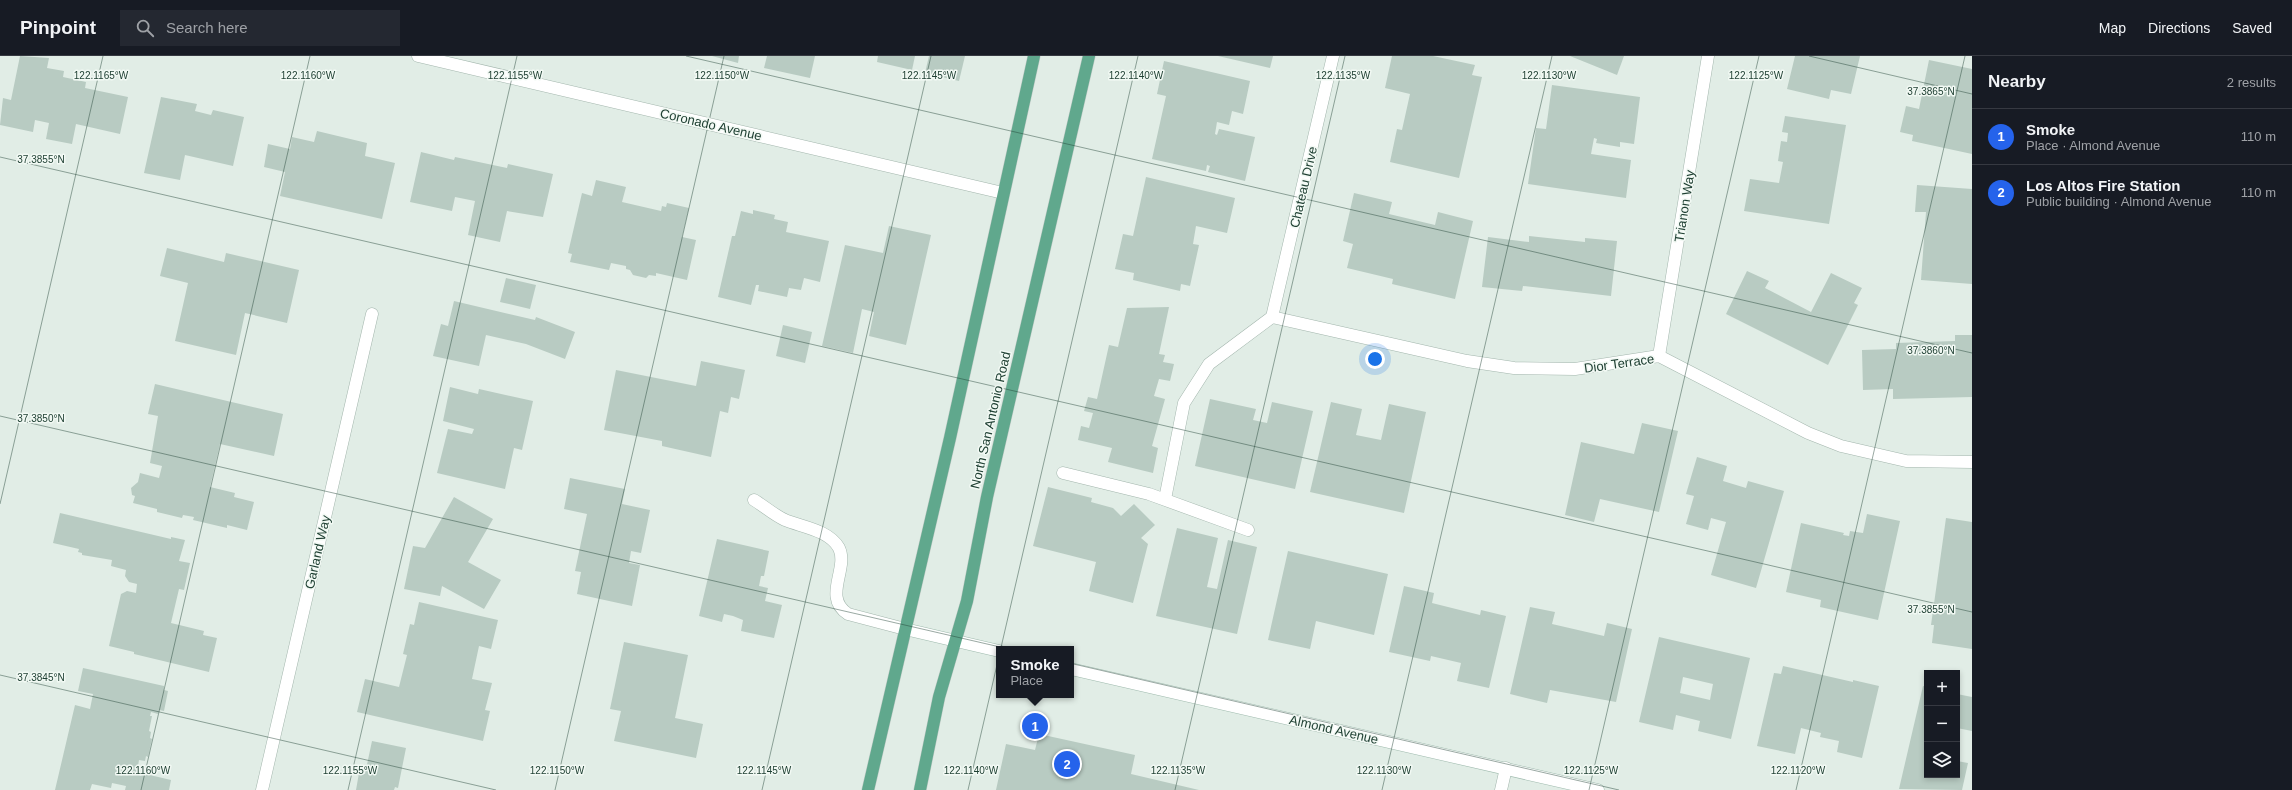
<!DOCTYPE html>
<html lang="en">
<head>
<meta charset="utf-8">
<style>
  :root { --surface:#171b24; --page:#242831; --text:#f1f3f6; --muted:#9ea1a6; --line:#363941; --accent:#2563eb }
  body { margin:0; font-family:Arial,sans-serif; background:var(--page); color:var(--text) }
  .controls { position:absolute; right:12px; bottom:12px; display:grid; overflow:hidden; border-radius:0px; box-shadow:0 2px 6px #0003 }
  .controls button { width:36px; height:36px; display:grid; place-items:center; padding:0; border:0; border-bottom:1px solid var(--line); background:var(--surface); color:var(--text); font:20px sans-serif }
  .you { position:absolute; left:1375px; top:303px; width:14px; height:14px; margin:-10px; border:3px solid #fff; border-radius:50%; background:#1a73e8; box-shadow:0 0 0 6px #1a73e833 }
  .badge { display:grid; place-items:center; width:26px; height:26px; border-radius:50%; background:var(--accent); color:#fff; font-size:13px; font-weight:700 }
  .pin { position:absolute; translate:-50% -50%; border:2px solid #fff; box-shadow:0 1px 4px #0006 }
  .popup { position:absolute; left:996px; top:590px; width:78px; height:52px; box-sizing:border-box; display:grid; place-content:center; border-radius:0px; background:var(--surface); filter:drop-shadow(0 1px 3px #0005); font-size:13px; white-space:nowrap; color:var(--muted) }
  .popup b { font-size:15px; color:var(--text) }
  .popup::after { content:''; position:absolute; left:50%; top:100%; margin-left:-8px; border:8px solid transparent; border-top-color:var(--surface) }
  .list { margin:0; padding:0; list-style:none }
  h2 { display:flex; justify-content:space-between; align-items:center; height:52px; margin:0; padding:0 16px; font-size:17px }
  h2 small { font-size:13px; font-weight:400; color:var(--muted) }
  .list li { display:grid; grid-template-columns:26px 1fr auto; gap:12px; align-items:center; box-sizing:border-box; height:56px; padding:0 16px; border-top:1px solid var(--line) }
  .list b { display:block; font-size:15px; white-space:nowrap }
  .list p { margin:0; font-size:13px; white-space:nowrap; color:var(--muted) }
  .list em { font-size:13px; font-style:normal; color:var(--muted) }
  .icon { flex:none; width:22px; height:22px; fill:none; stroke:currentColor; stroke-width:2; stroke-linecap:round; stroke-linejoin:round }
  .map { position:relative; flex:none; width:1972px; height:734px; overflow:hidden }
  header { display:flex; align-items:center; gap:24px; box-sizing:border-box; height:56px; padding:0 20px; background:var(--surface); border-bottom:1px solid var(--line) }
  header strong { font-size:19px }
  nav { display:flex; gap:22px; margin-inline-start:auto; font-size:14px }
  .search { width:280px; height:36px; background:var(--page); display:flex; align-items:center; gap:10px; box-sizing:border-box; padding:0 14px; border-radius:0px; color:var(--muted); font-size:15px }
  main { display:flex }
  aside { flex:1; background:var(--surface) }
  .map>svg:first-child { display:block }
  .building { fill:#b8cbc2; fill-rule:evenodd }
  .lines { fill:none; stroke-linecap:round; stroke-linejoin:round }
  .lane-casing { stroke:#a3b6ad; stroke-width:13 }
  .street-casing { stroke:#a3b6ad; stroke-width:13 }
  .secondary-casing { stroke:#9ebaad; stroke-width:13 }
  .primary-casing { stroke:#c0cac6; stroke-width:13 }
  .lane { stroke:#fff; stroke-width:12 }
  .street { stroke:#fff; stroke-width:12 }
  .secondary { stroke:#fff; stroke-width:12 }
  .primary { stroke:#60a88d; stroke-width:12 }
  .ticks { fill:none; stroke:#1f4033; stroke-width:1; stroke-opacity:0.45 }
  .labels { text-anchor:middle; stroke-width:3; stroke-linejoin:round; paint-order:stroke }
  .street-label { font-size:13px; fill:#1f4033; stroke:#f2f9f4 }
  .ticks-label { font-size:10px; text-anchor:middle; fill:#1f4033; stroke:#f2f9f4; stroke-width:3; stroke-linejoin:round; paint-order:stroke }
</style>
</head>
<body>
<header>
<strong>Pinpoint</strong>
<div class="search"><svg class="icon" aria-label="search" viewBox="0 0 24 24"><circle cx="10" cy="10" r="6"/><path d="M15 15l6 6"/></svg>Search here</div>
<nav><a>Map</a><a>Directions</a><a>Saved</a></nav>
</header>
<main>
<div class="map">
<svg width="1972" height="734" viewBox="0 0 1972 734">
  <rect width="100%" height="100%" fill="#e1ede6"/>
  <!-- building -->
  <g class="building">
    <polygon points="20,0 49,2 47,12 64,15 63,21 86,26 85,32 128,41 120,78 76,68 72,88 46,83 49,67 35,64 33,76 0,69 3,42 11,44"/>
    <polygon points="712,0 739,0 738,7"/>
    <polygon points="767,0 815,0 810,22 764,12"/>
    <polygon points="878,0 915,0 912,14 877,6"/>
    <polygon points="929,0 965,0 959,25 925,17"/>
    <polygon points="1218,0 1273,0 1270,12"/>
    <polygon points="1392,0 1433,0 1475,9 1472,19 1482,21 1459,122 1390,106 1397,73 1402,74 1410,38 1385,32"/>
    <polygon points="1570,0 1624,0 1617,19"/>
    <polygon points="1795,0 1860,0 1851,38 1831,34 1829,43 1787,33"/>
    <polygon points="1929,4 1972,13 1972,98 1912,85 1913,79 1900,76 1906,50 1919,53"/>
    <polygon points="1164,5 1250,25 1243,58 1232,55 1229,69 1217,66 1215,78 1217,79 1219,73 1255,81 1245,125 1208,116 1210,110 1207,109 1206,115 1152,103 1166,40 1157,38"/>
    <polygon points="1552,29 1640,41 1634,88 1620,86 1620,91 1596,87 1597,83 1594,82 1591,98 1631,104 1626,142 1528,128 1536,72 1546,73"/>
    <polygon points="161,41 197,48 195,55 211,59 213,54 244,61 233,110 185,99 180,124 144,117"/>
    <polygon points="1785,60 1846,69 1829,168 1744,155 1750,123 1779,127 1783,106 1778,105 1781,85 1787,86 1788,77 1782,76"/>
    <polygon points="317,75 367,87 365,100 395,107 382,163 280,140 285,116 264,111 268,88 290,93 292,81 314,86"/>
    <polygon points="421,96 454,104 455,101 507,112 508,108 553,118 543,161 507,155 500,186 468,179 475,145 455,141 452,155 410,146"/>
    <polygon points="1146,121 1235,142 1227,177 1196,170 1193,188 1199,189 1190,230 1181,228 1180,235 1133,224 1134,217 1115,213 1123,178 1133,180"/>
    <polygon points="596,124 626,131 622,146 661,155 662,150 666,151 667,147 689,152 682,181 696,184 687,224 656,217 656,220 649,219 646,222 633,219 630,214 626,213 626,210 611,207 609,214 570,206 572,198 568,197 582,137 592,140"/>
    <polygon points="1917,129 1972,133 1972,228 1921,224 1926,156 1915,156"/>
    <polygon points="1354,137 1392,146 1389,158 1435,169 1438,156 1473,165 1455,243 1392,228 1393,223 1347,212 1353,188 1343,185"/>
    <polygon points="753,154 775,159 774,163 788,166 786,176 829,185 820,226 804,222 801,234 789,232 787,241 758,235 759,229 756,229 751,249 718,241 732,180 735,180 741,155 753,158"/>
    <polygon points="889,170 931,179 906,289 869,280 874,256 862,253 853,297 822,290 845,189 883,197"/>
    <polygon points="1529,180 1585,186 1585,182 1617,185 1611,240 1523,230 1522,235 1482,231 1488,181 1529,186"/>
    <polygon points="167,192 224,206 226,197 299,214 287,267 245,257 236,299 175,285 188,227 160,220"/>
    <polygon points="1747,215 1769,225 1765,232 1811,256 1831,217 1862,232 1854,247 1858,249 1828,309 1726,258"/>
    <polygon points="506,222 536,229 530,253 500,246"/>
    <polygon points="454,245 535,264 536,261 575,276 565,303 526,288 486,279 479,310 433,300 441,268 448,270"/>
    <polygon points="1169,251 1159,298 1165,299 1163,306 1174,308 1170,325 1159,323 1154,340 1165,343 1152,390 1158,392 1153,417 1108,406 1112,392 1078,384 1081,370 1089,372 1093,357 1084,355 1088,341 1097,343 1109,289 1118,291 1127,252"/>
    <polygon points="783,269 812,276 805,307 776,300"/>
    <polygon points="1955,279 1972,279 1972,341 1893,343 1893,333 1863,334 1862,294 1896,293 1896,287 1955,285"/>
    <polygon points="701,305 745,314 739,343 731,341 728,357 720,355 711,401 662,390 662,385 604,374 616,314 696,330"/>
    <polygon points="155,328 283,358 274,400 220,388 210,431 235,437 234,441 254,446 247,474 227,469 227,472 193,464 194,461 183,459 182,462 157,456 157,453 133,447 135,440 132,439 131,432 138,426 140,417 159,422 162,410 150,407 158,360 148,358"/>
    <polygon points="450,331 478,338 479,333 533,345 522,394 514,392 505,433 437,417 448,373 472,378 474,373 443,365"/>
    <polygon points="1210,343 1256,353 1253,364 1267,367 1272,346 1313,355 1295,433 1195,410"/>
    <polygon points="1331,346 1362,353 1356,379 1381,384 1389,348 1426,356 1404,457 1310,436"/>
    <polygon points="1642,367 1678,375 1659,456 1600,443 1594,466 1565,459 1581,386 1634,398"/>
    <polygon points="1697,401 1727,410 1723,425 1746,432 1748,425 1784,435 1756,532 1711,519 1726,466 1711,462 1708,474 1686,468 1694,440 1686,438"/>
    <polygon points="570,422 625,433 622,448 650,454 641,497 631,495 629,507 640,509 632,550 577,538 581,516 575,515 587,458 564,453"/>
    <polygon points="1048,431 1092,442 1091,446 1113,452 1121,460 1134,448 1155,469 1141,482 1148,488 1133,547 1089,535 1096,506 1033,490"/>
    <polygon points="454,441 493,463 468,506 501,524 484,553 442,530 440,540 404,533 413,490 425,492"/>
    <polygon points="60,457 171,483 171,481 185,484 179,505 190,507 184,534 179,533 171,567 204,575 203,579 217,582 209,616 134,598 134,596 109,590 121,538 127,535 136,537 137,528 129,526 125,520 126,514 111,510 112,504 82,499 82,497 78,496 79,493 53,487"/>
    <polygon points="1867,458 1900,465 1878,564 1820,551 1821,544 1786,536 1801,467 1844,477 1843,479 1849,480 1850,475 1863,477"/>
    <polygon points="1946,462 1972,466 1972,593 1932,587 1934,569 1931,569"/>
    <polygon points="1177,472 1218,482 1207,531 1217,533 1228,484 1257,491 1237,578 1156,560"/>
    <polygon points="717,483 769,495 764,520 761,520 759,530 768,532 765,545 782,549 774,582 741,575 743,564 733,560 724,558 722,566 699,560"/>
    <polygon points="1288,495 1388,518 1374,579 1316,565 1310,593 1268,584"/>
    <polygon points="1404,530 1434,537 1432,547 1480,559 1481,554 1506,560 1489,632 1457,625 1461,607 1431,600 1430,605 1389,596"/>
    <polygon points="419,546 498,564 491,593 479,590 472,623 492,627 485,654 490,655 483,685 357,656 365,623 399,631 407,599 403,598 410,568 414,569"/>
    <polygon points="1530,551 1555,556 1552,568 1604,580 1607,567 1632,573 1616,646 1550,634 1547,647 1510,638"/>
    <path d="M1659 581 1750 602 1731 683 1698 675 1700 665 1676 659 1673 674 1639 666ZM1683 621 1713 628 1710 644 1680 637Z"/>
    <polygon points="624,586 688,599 675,662 703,668 696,702 614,685 621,655 610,653"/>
    <polygon points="1783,610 1853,626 1853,624 1879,630 1862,702 1837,696 1839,685 1820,681 1821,677 1801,672 1795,698 1757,690 1774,617 1781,618"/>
    <polygon points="83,612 164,630 164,634 168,635 164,655 159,654 158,658 151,656 150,660 152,660 149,675 151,676 150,682 152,683 148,701 146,700 145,705 139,704 137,716 171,724 169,734 125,734 126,730 112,727 111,732 92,728 90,734 55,734 75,649 90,653 93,638 78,635"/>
    <polygon points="1923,630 1927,631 1927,719 1957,719 1957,705 1968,707 1962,734 1899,733"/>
    <polygon points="1957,638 1972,641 1972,675 1957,672"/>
    <polygon points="1039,678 1135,699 1131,718 1199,734 996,734 1006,688 1035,694"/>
    <polygon points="372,685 406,692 398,732 395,731 394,734 356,734 359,717 365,718"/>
  </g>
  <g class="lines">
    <defs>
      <g id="lane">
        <polyline points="1063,417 1149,438 1248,474"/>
        <polyline points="1165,443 1184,347 1209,308 1272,261"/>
      </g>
      <g id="street">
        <polyline points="418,0 1003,137"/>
        <polyline points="1333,0 1272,261 1467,305 1514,312 1575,313 1659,300 1808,377 1841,390 1906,405 1972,406"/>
        <polyline points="1659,300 1708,0"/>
        <path d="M754 444C764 450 774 459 785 464 802 471 829 474 839 492 849 513 822 541 848 558L905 573"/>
        <polyline points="262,734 372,258"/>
        <polyline points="1501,734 1506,712"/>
      </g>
      <g id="secondary">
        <polyline points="905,573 999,595"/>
        <polyline points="1071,613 1598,734"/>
      </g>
      <g id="primary">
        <polyline points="868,734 950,382 1034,0"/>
        <polyline points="920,734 939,641 967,545 987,441 1089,0"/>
      </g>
    </defs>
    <!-- lane casing -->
    <use href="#lane" class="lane-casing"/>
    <!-- street casing -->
    <use href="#street" class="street-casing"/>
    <!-- secondary casing -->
    <use href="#secondary" class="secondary-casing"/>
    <!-- primary casing -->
    <use href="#primary" class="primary-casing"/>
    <!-- lane -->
    <use href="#lane" class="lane"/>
    <!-- street -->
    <use href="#street" class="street"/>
    <!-- secondary -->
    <use href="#secondary" class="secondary"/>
    <!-- primary -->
    <use href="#primary" class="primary"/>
  </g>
  <!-- ticks -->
  <path class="ticks" d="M686 0 1972 297M1809 0 1972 38M0 101 1972 556M0 360 1619 734M0 448 103 0M0 619 496 734M141 734 310 0M348 734 517 0M555 734 724 0M762 734 931 0M968 734 1138 0M1175 734 1345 0M1382 734 1552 0M1589 734 1759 0M1796 734 1965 0"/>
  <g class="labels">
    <!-- street labels -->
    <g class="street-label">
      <text transform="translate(711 68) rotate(13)" y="5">Coronado Avenue</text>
      <text transform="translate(1303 131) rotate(-77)" y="5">Chateau Drive</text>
      <text transform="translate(1684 150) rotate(-81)" y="5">Trianon Way</text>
      <text transform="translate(1619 307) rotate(-8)" y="5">Dior Terrace</text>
      <text transform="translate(990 364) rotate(-77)" y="5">North San Antonio Road</text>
      <text transform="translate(317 496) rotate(-77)" y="5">Garland Way</text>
      <text transform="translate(1334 673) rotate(13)" y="5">Almond Avenue</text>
    </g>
  </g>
  <g class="ticks-label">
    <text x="101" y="23">122.1165°W</text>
    <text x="308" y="23">122.1160°W</text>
    <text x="515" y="23">122.1155°W</text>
    <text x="722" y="23">122.1150°W</text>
    <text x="929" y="23">122.1145°W</text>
    <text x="1136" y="23">122.1140°W</text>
    <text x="1343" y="23">122.1135°W</text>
    <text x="1549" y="23">122.1130°W</text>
    <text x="1756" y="23">122.1125°W</text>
    <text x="1931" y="39">37.3865°N</text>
    <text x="41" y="107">37.3855°N</text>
    <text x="1931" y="298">37.3860°N</text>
    <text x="41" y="366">37.3850°N</text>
    <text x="1931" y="557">37.3855°N</text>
    <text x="41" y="625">37.3845°N</text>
    <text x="143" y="718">122.1160°W</text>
    <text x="350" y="718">122.1155°W</text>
    <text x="557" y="718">122.1150°W</text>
    <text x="764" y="718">122.1145°W</text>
    <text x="971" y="718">122.1140°W</text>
    <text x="1178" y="718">122.1135°W</text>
    <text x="1384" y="718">122.1130°W</text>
    <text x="1591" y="718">122.1125°W</text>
    <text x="1798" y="718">122.1120°W</text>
  </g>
</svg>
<div class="controls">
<button>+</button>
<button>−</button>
<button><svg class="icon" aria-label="layers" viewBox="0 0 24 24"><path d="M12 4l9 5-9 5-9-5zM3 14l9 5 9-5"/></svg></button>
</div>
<div class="you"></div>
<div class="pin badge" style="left:1035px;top:670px">1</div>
<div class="popup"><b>Smoke</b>Place</div>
<div class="pin badge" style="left:1067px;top:708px">2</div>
</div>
<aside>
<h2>Nearby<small>2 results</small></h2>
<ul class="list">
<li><span class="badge">1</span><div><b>Smoke</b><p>Place · Almond Avenue</p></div><em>110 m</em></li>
<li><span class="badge">2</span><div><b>Los Altos Fire Station</b><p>Public building · Almond Avenue</p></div><em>110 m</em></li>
</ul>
</aside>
</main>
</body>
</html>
